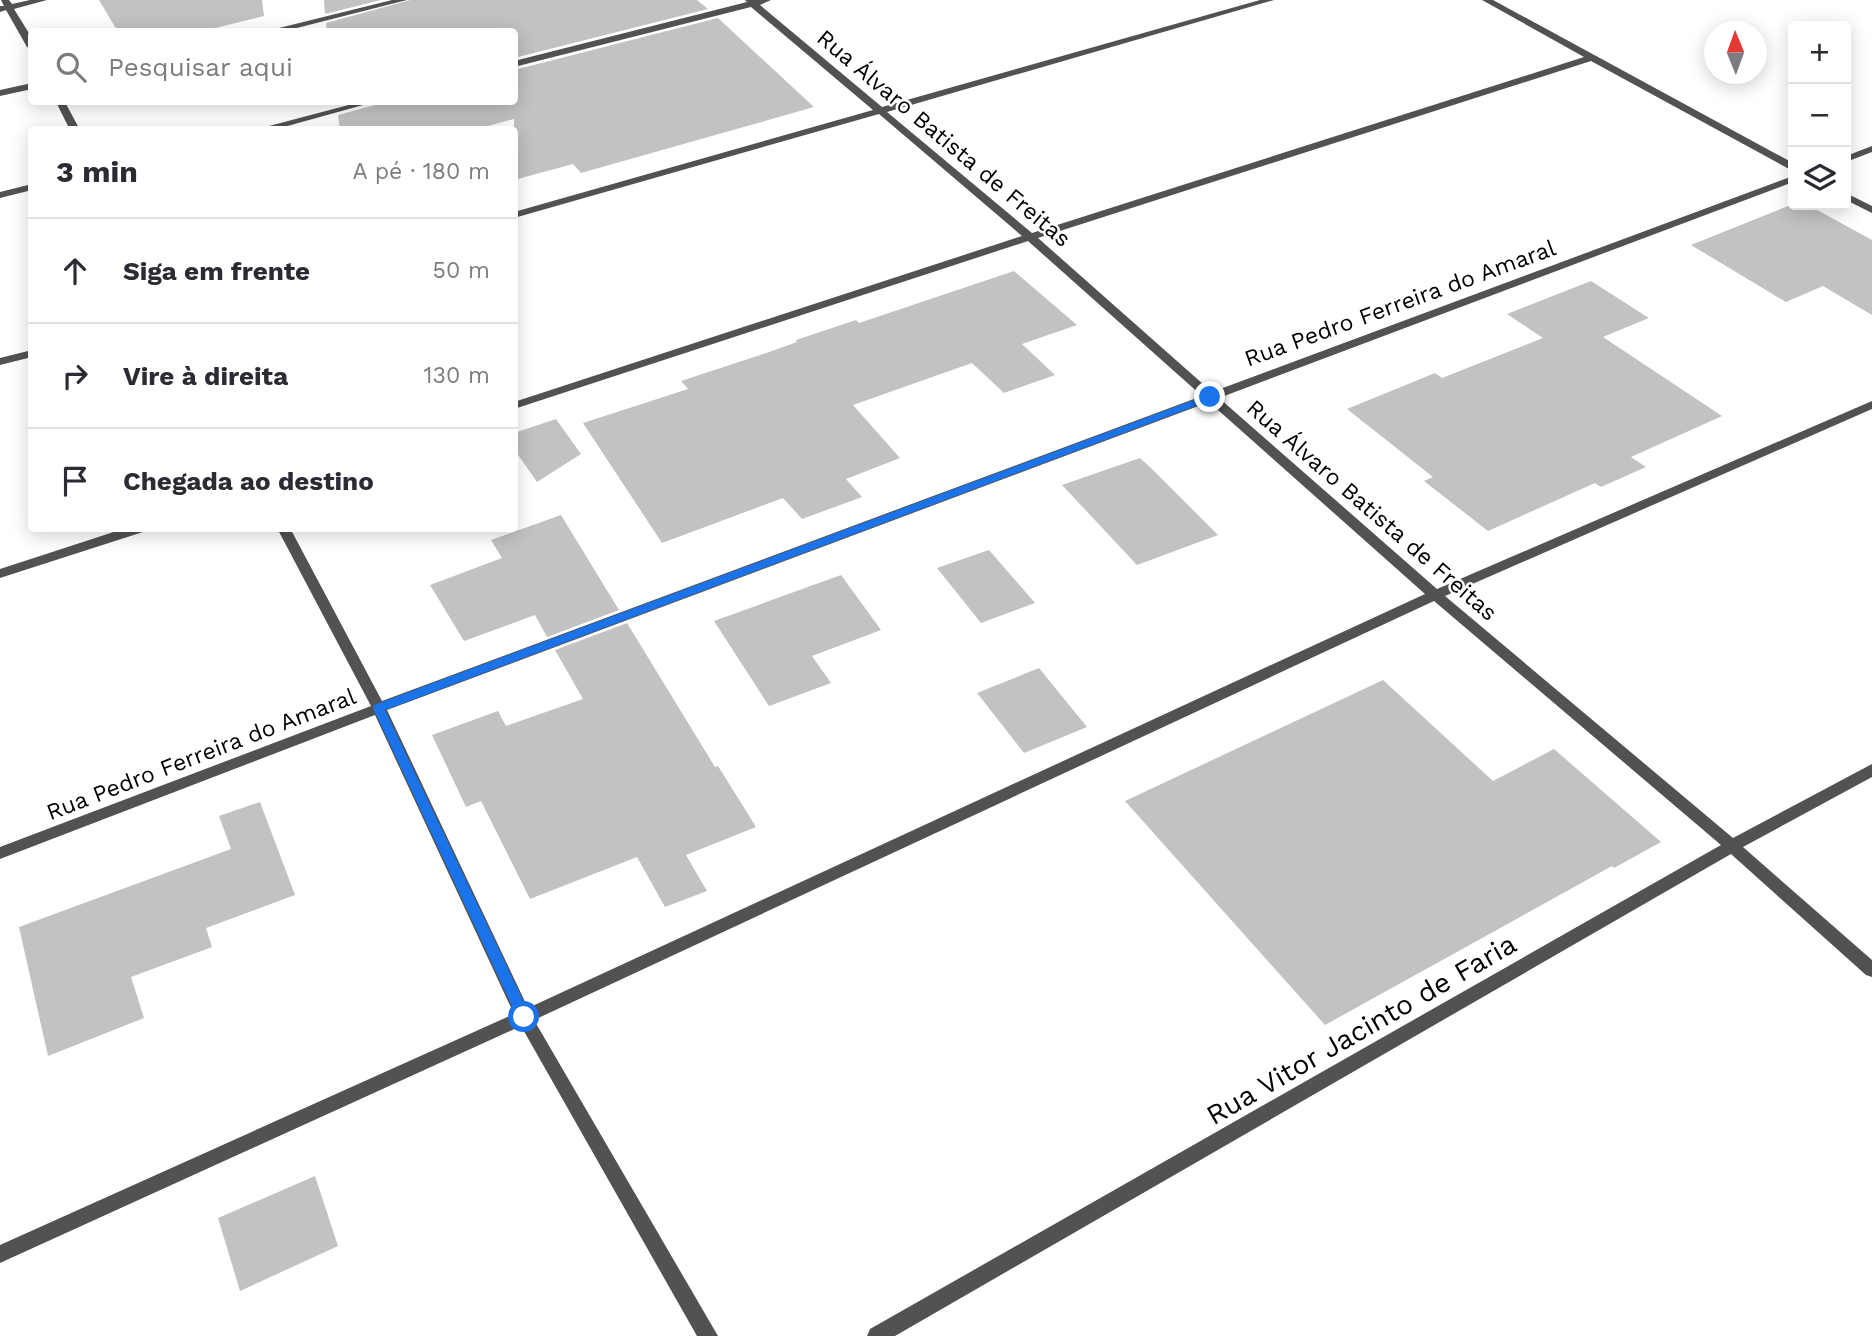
<!DOCTYPE html>
<html lang="pt">
<head>
<meta charset="utf-8">
<style>
  :root { --surface:#fff; --page:#f2f2f3; --text:#2b2b33; --muted:#7c7c81; --line:#e1e1e2 }
  body { margin:0; font-family:"Work Sans",sans-serif; background:var(--page); color:var(--text) }
  .controls { position:absolute; right:21px; top:21px; display:grid; overflow:hidden; border-radius:7px; box-shadow:0 4px 18px #0003 }
  .controls button { width:63px; height:63px; display:grid; place-items:center; padding:0; border:0; border-bottom:2px solid var(--line); background:var(--surface); color:var(--text); font:35px sans-serif }
  .compass { position:absolute; left:1704px; top:21px; width:63px; height:63px; border-radius:50%; background:var(--surface); box-shadow:0 4px 18px #0003; rotate:359deg }
  .stop { position:absolute; width:21px; height:21px; margin:-16px; border:5px solid #1a73e8; border-radius:50%; background:#fff }
  .stop.end { background:#1a73e8; border-color:#fff; box-shadow:0 2px 7px #0008 }
  .list { margin:0; padding:0; list-style:none }
  h2 { display:flex; justify-content:space-between; align-items:center; height:91px; margin:0; padding:0 28px; font-size:30px }
  h2 small { font-size:23px; font-weight:400; color:var(--muted) }
  .list li { display:grid; grid-template-columns:46px 1fr auto; gap:21px; align-items:center; box-sizing:border-box; height:105px; padding:0 28px; border-top:2px solid var(--line) }
  .list b { display:block; font-size:26px; white-space:nowrap }
  .list em { font-size:23px; font-style:normal; color:var(--muted) }
  .icon { flex:none; width:38px; height:38px; fill:none; stroke:currentColor; stroke-width:2; stroke-linecap:round; stroke-linejoin:round }
  .map { position:relative; flex:none; width:1872px; height:1336px; overflow:hidden }
  .search { position:absolute; background:var(--surface); box-shadow:0 4px 18px #0003; left:28px; top:28px; width:490px; height:77px; display:flex; align-items:center; gap:18px; box-sizing:border-box; padding:0 24px; border-radius:7px; color:var(--muted); font-size:26px }
  .panel { position:absolute; background:var(--surface); box-shadow:0 4px 18px #0003; left:28px; top:126px; width:490px; height:406px; border-radius:7px }
  .map>svg:first-child { display:block }
  .building { fill:#c2c2c2 }
  .lines { fill:none; stroke-linecap:round; stroke-linejoin:round }
  .street { fill:#525252; fill-rule:evenodd }
  .route { fill:#1a73e8 }
  .labels { text-anchor:middle; stroke-width:5; stroke-linejoin:round; paint-order:stroke }
  .street-label { font-size:23px; fill:#000; stroke:#fff }
  .near-street-label { font-size:28px; fill:#000; stroke:#fff }
</style>
</head>
<body>
<div class="map">
<svg width="1872" height="1336" viewBox="0 0 1872 1336">
  <rect width="100%" height="100%" fill="#fff"/>
  <!-- building -->
  <g class="building">
    <polygon points="99,0 262,0 264,16 199,32 118,32"/>
    <polygon points="324,0 381,0 325,14"/>
    <polygon points="410,0 697,0 708,9 514,58 514,32 327,32 326,23"/>
    <polygon points="718,18 814,107 581,173 573,164 514,180 514,119 473,130 340,130 338,115 375,105 377,102 514,102 514,70"/>
    <polygon points="1793,204 1808,205 1872,240 1872,315 1823,286 1786,302 1691,245"/>
    <polygon points="1014,271 1077,325 1022,344 1055,375 1004,393 972,363 853,405 900,458 846,479 862,497 802,519 783,498 662,543 583,423 688,389 681,381 769,352 797,342 796,340 856,320 859,323"/>
    <polygon points="1591,281 1649,318 1603,337 1722,416 1631,457 1646,467 1601,487 1595,483 1488,531 1424,481 1433,477 1347,409 1435,373 1442,378 1543,338 1507,314"/>
    <polygon points="556,419 581,454 537,482 514,449 514,433"/>
    <polygon points="1140,458 1151,468 1218,535 1137,565 1062,485"/>
    <polygon points="561,515 619,610 547,637 535,615 464,641 430,585 502,558 491,540"/>
    <polygon points="989,550 1035,603 981,623 937,568"/>
    <polygon points="841,575 881,630 812,656 831,683 769,706 714,621"/>
    <polygon points="627,623 715,767 718,766 756,827 686,855 707,891 665,907 637,857 530,899 481,801 466,807 432,735 498,711 506,726 583,699 555,650"/>
    <polygon points="1039,668 1087,727 1024,753 977,693"/>
    <polygon points="1383,680 1493,781 1554,749 1661,842 1614,868 1612,866 1325,1025 1125,801"/>
    <polygon points="260,802 295,895 206,928 212,947 131,977 144,1018 48,1056 19,927 231,849 219,816"/>
    <polygon points="315,1176 338,1246 240,1291 218,1218"/>
  </g>
  <g class="lines">
    <!-- street -->
    <g class="street">
      <polygon points="1,0 9,0 12,4 30,0 47,0 14,9 32,38 32,50 27,47 6,10 0,12 0,6 4,6"/>
      <polygon points="392,0 407,0 281,32 263,32"/>
      <path d="M745 0H771L760 5 882 107 1260 0H1274L887 112 1032 233 1584 57 1482 0H1493L1793 163V170L1789 169 1591 61 1038 238 1212 392 1793 176V182L1219 398 1437 589 1872 401V409L1445 596 1733 838 1872 764V777L1743 847 1872 960V977L1866 975 1731 854 895 1336H867L870 1329 1721 845 1434 601 534 1020 718 1336H697L521 1026 0 1263V1245L514 1014 375 715 0 859V847L371 706 277 528H290L382 701 1202 396 1028 241 514 409V402L1022 236 879 114 514 218V212L873 110 751 7 514 67V61L747 2ZM1209 402 1425 594 528 1008 387 710Z"/>
      <polygon points="32,83 32,89 0,96 0,90"/>
      <polygon points="56,102 65,102 80,130 70,130"/>
      <polygon points="360,102 374,102 273,130 254,130"/>
      <polygon points="1872,146 1872,152 1846,162 1846,156"/>
      <polygon points="32,184 32,190 0,198 0,192"/>
      <polygon points="1846,193 1872,206 1872,213 1846,200"/>
      <polygon points="32,350 32,357 0,365 0,358"/>
      <polygon points="126,528 147,528 146,531 0,578 0,569"/>
    </g>
  </g>
  <!-- route -->
  <polygon class="route" points="1210,394 1215,397 1214,399 385,710 531,1017 524,1022 519,1021 373,708 374,705"/>
  <g class="labels">
    <!-- street labels -->
    <g class="street-label">
      <text transform="translate(944 138) rotate(40)" y="8">Rua Álvaro Batista de Freitas</text>
      <text transform="translate(1400 303) rotate(-20)" y="8">Rua Pedro Ferreira do Amaral</text>
      <text transform="translate(1372 510) rotate(41)" y="8">Rua Álvaro Batista de Freitas</text>
      <text transform="translate(201 754) rotate(-21)" y="8">Rua Pedro Ferreira do Amaral</text>
    </g>
    <!-- near-street labels -->
    <g class="near-street-label">
      <text transform="translate(1361 1029) rotate(-30)" y="10">Rua Vitor Jacinto de Faria</text>
    </g>
  </g>
</svg>
<div class="controls">
<button>+</button>
<button>−</button>
<button><svg class="icon" aria-label="layers" viewBox="0 0 24 24"><path d="M12 4l9 5-9 5-9-5zM3 14l9 5 9-5"/></svg></button>
</div>
<svg class="compass" viewBox="-18 -18 36 36"><path d="M0-13l5 13h-10z" fill="#e53935"/><path d="M0 13l5-13h-10z" fill="#7c7c81"/></svg>
<div class="stop" style="left:524px;top:1017px"></div>
<div class="stop end" style="left:1210px;top:397px"></div>
<div class="search"><svg class="icon" aria-label="search" viewBox="0 0 24 24"><circle cx="10" cy="10" r="6"/><path d="M15 15l6 6"/></svg>Pesquisar aqui</div>
<section class="panel">
<h2>3 min<small>A pé · 180 m</small></h2>
<ul class="list">
<li><svg class="icon" aria-label="ahead" viewBox="0 0 24 24"><path d="M12 20V5M6 11l6-6 6 6"/></svg><div><b>Siga em frente</b></div><em>50 m</em></li>
<li><svg class="icon" aria-label="right" viewBox="0 0 24 24"><path d="M7 20v-9h11M14 6l5 5-5 5"/></svg><div><b>Vire à direita</b></div><em>130 m</em></li>
<li><svg class="icon" aria-label="arrive" viewBox="0 0 24 24"><path d="M6 21V4h12l-3 4 3 4H6"/></svg><div><b>Chegada ao destino</b></div></li>
</ul>
</section>
</div>
</body>
</html>
